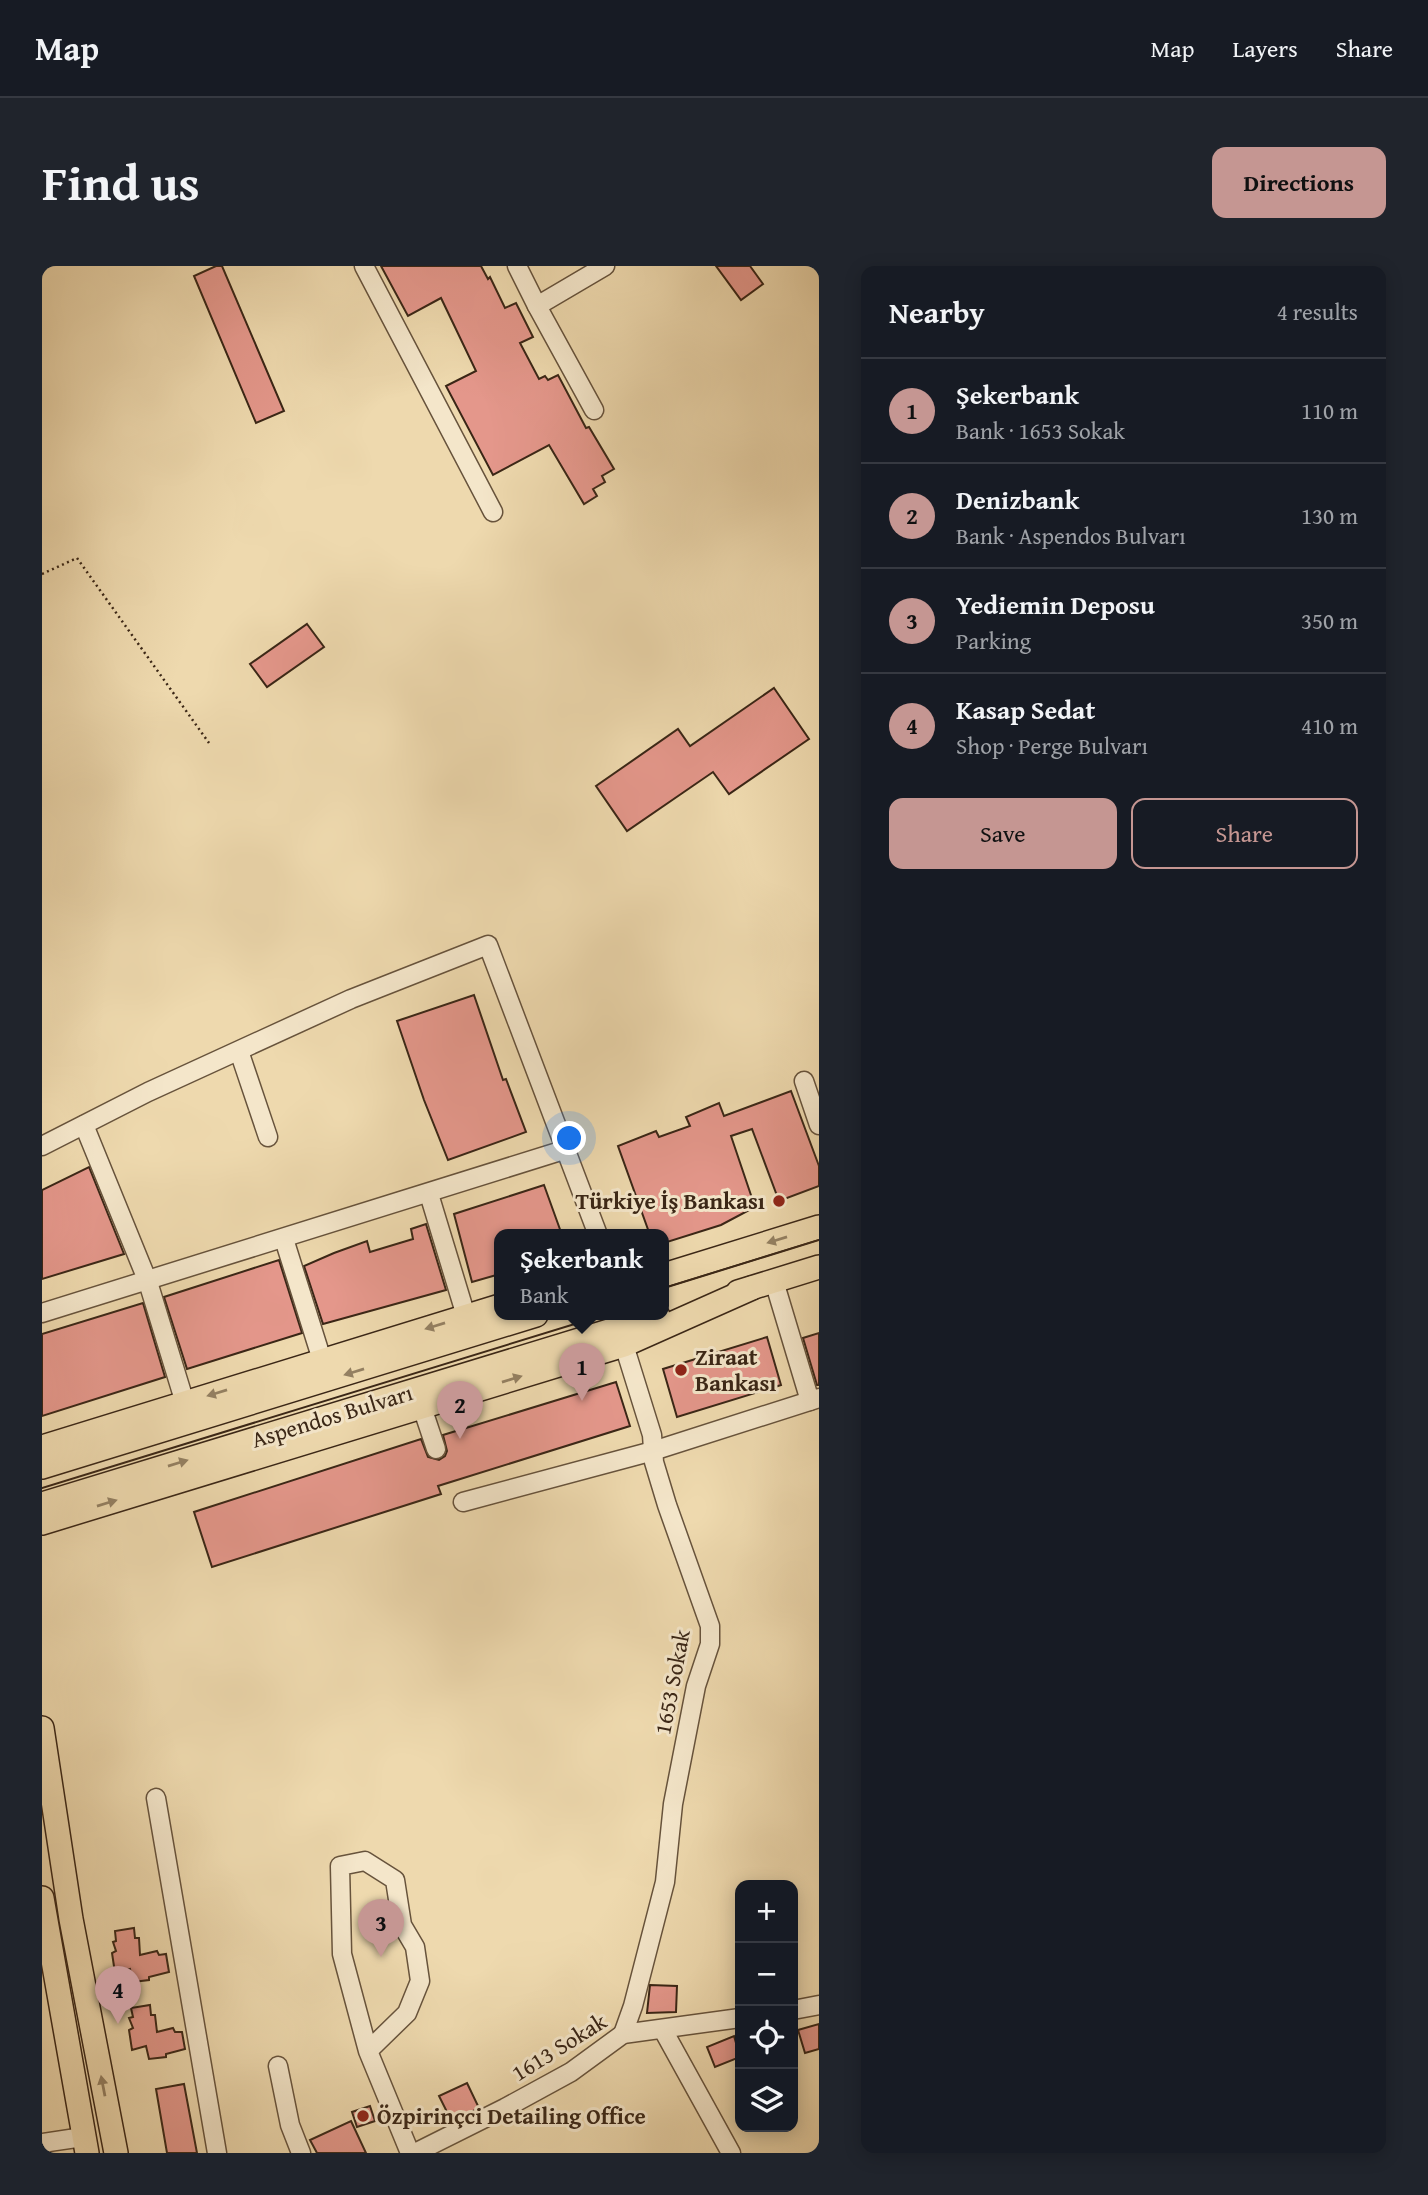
<!DOCTYPE html>
<html lang="en">
<head>
<meta charset="utf-8">
<style>
  :root { --surface:#171b24; --page:#20242c; --text:#f1f3f6; --muted:#9ea1a6; --line:#363941; --accent:#c59692 }
  body { margin:0; font-family:"Gentium Book Plus",serif; background:var(--page); color:var(--text) }
  .controls { position:absolute; right:21px; bottom:21px; display:grid; overflow:hidden; border-radius:14px; box-shadow:0 4px 18px #0003 }
  .controls button { width:63px; height:63px; display:grid; place-items:center; padding:0; border:0; border-bottom:2px solid var(--line); background:var(--surface); color:var(--text); font:35px sans-serif }
  .you { position:absolute; left:528px; top:873px; width:24px; height:24px; margin:-18px; border:5px solid #fff; border-radius:50%; background:#1a73e8; box-shadow:0 0 0 10px #1a73e833 }
  .badge { display:grid; place-items:center; width:46px; height:46px; border-radius:50%; background:var(--accent); color:#111; font-size:23px; font-weight:700 }
  .pin { position:absolute; translate:-50% -58px; filter:drop-shadow(0 2px 4px #0008) }
  .pin::after { content:''; position:absolute; top:37px; width:24px; height:21px; background:inherit; clip-path:polygon(0 0,100% 0,50% 100%) }
  .popup { position:absolute; left:452px; top:963px; width:175px; height:91px; box-sizing:border-box; display:grid; place-content:center; border-radius:14px; background:var(--surface); filter:drop-shadow(0 2px 5px #0005); font-size:23px; white-space:nowrap; color:var(--muted) }
  .popup b { font-size:26px; color:var(--text) }
  .popup::after { content:''; position:absolute; left:50%; top:100%; margin-left:-14px; border:14px solid transparent; border-top-color:var(--surface) }
  .list { margin:0; padding:0; list-style:none }
  h2 { display:flex; justify-content:space-between; align-items:center; height:91px; margin:0; padding:0 28px; font-size:30px }
  h2 small { font-size:23px; font-weight:400; color:var(--muted) }
  .list li { display:grid; grid-template-columns:46px 1fr auto; gap:21px; align-items:center; box-sizing:border-box; height:105px; padding:0 28px; border-top:2px solid var(--line) }
  .list b { display:block; font-size:26px; white-space:nowrap }
  .list p { margin:0; font-size:23px; white-space:nowrap; color:var(--muted) }
  .list em { font-size:23px; font-style:normal; color:var(--muted) }
  .actions { display:flex; gap:14px; padding:21px 28px }
  .actions a { flex:1; padding:16px 0; border:2px solid var(--accent); border-radius:14px; text-align:center; font-size:24px; color:var(--accent) }
  .actions .main { background:var(--accent); color:#111 }
  .icon { flex:none; width:38px; height:38px; fill:none; stroke:currentColor; stroke-width:2; stroke-linecap:round; stroke-linejoin:round }
  .map { position:relative; flex:none; width:777px; height:1887px; overflow:hidden; border-radius:14px }
  header { display:flex; align-items:center; gap:42px; box-sizing:border-box; height:98px; padding:0 35px; background:var(--surface); border-bottom:2px solid var(--line) }
  header strong { font-size:33px }
  nav { display:flex; gap:38px; margin-inline-start:auto; font-size:24px }
  .intro { display:flex; align-items:center; justify-content:space-between; box-sizing:border-box; height:168px; padding:0 42px }
  h1 { margin:0; font-size:49px }
  .button { padding:18px 32px; border-radius:14px; background:var(--accent); color:#111; font-size:24px; font-weight:700 }
  main { display:flex; gap:42px; padding:0 42px }
  aside { flex:1; background:var(--surface); border-radius:14px; box-shadow:0 4px 18px #0003 }
  .map>svg:first-child { display:block }
  .building { fill:#e4978b; stroke:#3a2616; stroke-width:2 }
  .lines { fill:none; stroke-linecap:round; stroke-linejoin:round }
  .minor-casing { stroke:#67533c; stroke-width:21 }
  .major-casing { stroke:#3a2616; stroke-width:26 }
  .path { stroke:#3a2616; stroke-width:2.5; stroke-dasharray:2 3.5; stroke-linecap:butt }
  .minor { stroke:#f4e6ca; stroke-width:18 }
  .major { stroke:#eed9ae; stroke-width:23 }
  .tram { stroke:#3a2616; stroke-width:2 }
  .oneway { fill:#948062 }
  .poi-dot { fill:#8f2418; stroke:#f4e6ca; stroke-width:2.5 }
  .labels { text-anchor:middle; stroke-width:6; stroke-linejoin:round; paint-order:stroke }
  .poi-label { font-size:23px; font-weight:bold; fill:#3a2616; stroke:#f4e6ca; text-anchor:start }
  .street-label { font-size:23px; fill:#3a2616; stroke:#f4e6ca }
</style>
</head>
<body>
<header>
<strong>Map</strong>
<nav><a>Map</a><a>Layers</a><a>Share</a></nav>
</header>
<div class="intro"><h1>Find us</h1><a class="button">Directions</a></div>
<main>
<div class="map">
<svg width="777" height="1887" viewBox="0 0 777 1887">
  <rect width="100%" height="100%" fill="#eed9ae"/>
  <filter id="stains"><feTurbulence type="fractalNoise" baseFrequency=".00286" numOctaves="4"/><feColorMatrix values="0 0 0 0 .2 0 0 0 0 .09 0 0 0 0 .02 0 0 0 .5 -.17"/></filter>
  <radialGradient id="worn" r=".72"><stop offset=".6" stop-color="#630" stop-opacity="0"/><stop offset="1" stop-color="#630" stop-opacity=".3"/></radialGradient>
  <!-- building -->
  <g class="building">
    <polygon points="174,0 180,0 242,145 214,157 152,10"/>
    <polygon points="339,0 439,0 446,13 448,11 463,42 474,37 491,71 478,77 497,113 503,110 506,114 516,109 544,162 547,161 572,203 560,210 563,216 551,223 555,230 542,238 507,179 451,209 404,120 434,105 399,32 366,50"/>
    <polygon points="674,0 708,0 721,18 699,34"/>
    <polygon points="265,358 282,381 225,421 208,398"/>
    <polygon points="732,422 767,473 687,528 671,506 585,565 554,520 636,463 648,480"/>
    <polygon points="432,729 461,814 464,813 484,866 406,894 382,834 355,755"/>
    <polygon points="749,825 777,900 777,920 737,935 710,863 689,870 713,941 679,959 622,977 622,969 608,969 576,880 614,865 617,871 648,860 644,851 677,837 682,850"/>
    <polygon points="47,901 82,988 0,1013 0,924"/>
    <polygon points="502,919 520,969 458,969 458,1008 430,1016 412,948"/>
    <polygon points="384,958 404,1024 281,1058 262,1000 292,987 325,975 328,986 371,973 369,963"/>
    <polygon points="237,994 260,1067 145,1103 122,1031"/>
    <polygon points="101,1037 123,1111 0,1150 0,1068"/>
    <polygon points="777,1067 777,1119 775,1119 761,1072"/>
    <polygon points="725,1071 739,1119 635,1151 621,1103"/>
    <polygon points="574,1116 588,1160 396,1220 399,1228 170,1301 152,1246 379,1173 386,1191 397,1194 403,1190 405,1185 401,1169"/>
    <polygon points="92,1662 93,1672 97,1672 98,1689 115,1685 117,1689 124,1688 127,1706 107,1711 107,1714 91,1716 88,1703 73,1707 70,1687 74,1685 71,1676 74,1675 73,1665"/>
    <polygon points="608,1719 635,1720 634,1746 605,1747"/>
    <polygon points="108,1739 109,1749 113,1749 115,1766 131,1762 133,1766 140,1766 143,1783 124,1788 124,1791 107,1793 104,1780 90,1784 87,1764 91,1762 87,1752 91,1751 89,1742"/>
    <polygon points="777,1758 777,1783 763,1787 756,1764"/>
    <polygon points="692,1770 698,1791 673,1801 665,1781"/>
    <polygon points="425,1817 437,1842 410,1856 397,1830"/>
    <polygon points="142,1818 155,1887 125,1887 114,1823"/>
    <polygon points="328,1840 333,1855 315,1861 310,1846"/>
    <polygon points="309,1855 324,1887 275,1887 268,1874"/>
  </g>
  <g class="lines">
    <defs>
      <g id="minor">
        <polyline points="322,0 451,246"/>
        <polyline points="475,0 495,40"/>
        <polyline points="552,144 495,40 563,0"/>
        <polyline points="197,785 226,871"/>
        <polyline points="762,815 777,859"/>
        <polyline points="42,859 106,1016 143,1137"/>
        <polyline points="0,880 106,826 309,733 446,679 556,969"/>
        <polyline points="387,928 424,1050"/>
        <polyline points="242,973 280,1094"/>
        <polyline points="732,1015 768,1135"/>
        <polyline points="0,1047 525,883"/>
        <polyline points="380,1141 394,1183"/>
        <polyline points="421,1236 611,1185 777,1132"/>
        <polyline points="114,1532 175,1887"/>
        <polyline points="751,1744 777,1739"/>
        <polyline points="621,1764 689,1887"/>
        <polyline points="581,1768 591,1740 623,1616 631,1538 654,1420 668,1378 668,1360 625,1239 612,1196 610,1169 582,1079"/>
        <polyline points="326,1785 365,1747 378,1715 373,1681 360,1659 353,1614 323,1595 298,1600 300,1688 326,1785 368,1887"/>
        <polyline points="236,1800 248,1859 259,1887"/>
        <polyline points="0,1877 41,1871"/>
        <polyline points="373,1887 463,1842 529,1806 581,1768 698,1752"/>
      </g>
      <g id="major">
        <polyline points="622,1009 777,961"/>
        <polyline points="696,1026 777,1001"/>
        <polyline points="0,1181 458,1040"/>
        <polyline points="0,1201 494,1049"/>
        <polyline points="0,1238 616,1050"/>
        <polyline points="0,1257 582,1079 710,1022"/>
        <polyline points="0,1462 29,1653 74,1887"/>
        <polyline points="0,1632 45,1887"/>
      </g>
    </defs>
    <!-- minor casing -->
    <use href="#minor" class="minor-casing"/>
    <!-- major casing -->
    <use href="#major" class="major-casing"/>
    <!-- path -->
    <polyline class="path" points="0,308 35,292 167,477"/>
    <!-- minor -->
    <use href="#minor" class="minor"/>
    <!-- major -->
    <use href="#major" class="major"/>
    <!-- tram -->
    <g class="tram">
      <polyline points="622,1022 777,974"/>
      <polyline points="0,1222 562,1049"/>
    </g>
  </g>
  <!-- one-way arrows -->
  <defs><path id="oneway-solid" d="M-6-.8H1V-3.2L6.5 0L1 3.2V.8H-6Z" transform="scale(1.75)"/></defs>
  <g class="oneway">
    <use href="#oneway-solid" transform="translate(735 974) rotate(163)"/>
    <use href="#oneway-solid" transform="translate(393 1060) rotate(163)"/>
    <use href="#oneway-solid" transform="translate(312 1106) rotate(163)"/>
    <use href="#oneway-solid" transform="translate(470 1113) rotate(-17)"/>
    <use href="#oneway-solid" transform="translate(175 1127) rotate(163)"/>
    <use href="#oneway-solid" transform="translate(136 1197) rotate(-17)"/>
    <use href="#oneway-solid" transform="translate(65 1237) rotate(-17)"/>
    <use href="#oneway-solid" transform="translate(61 1820) rotate(-101)"/>
  </g>
  <!-- markers -->
  <g class="poi-dot">
    <circle cx="737" cy="935" r="7"/>
    <circle cx="639" cy="1104" r="7"/>
    <circle cx="321" cy="1850" r="7"/>
  </g>
  <g class="labels">
    <!-- poi labels -->
    <g class="poi-label">
      <text x="723" y="943" text-anchor="end">Türkiye İş Bankası</text>
      <text x="653" y="1099">Ziraat<tspan x="653" dy="26">Bankası</tspan></text>
      <text x="335" y="1858">Özpirinçci Detailing Office</text>
    </g>
    <!-- street labels -->
    <g class="street-label">
      <text transform="translate(290 1150) rotate(-17)" y="8">Aspendos Bulvarı</text>
      <text transform="translate(630 1416) rotate(-79)" y="8">1653 Sokak</text>
      <text transform="translate(517 1781) rotate(-32)" y="8">1613 Sokak</text>
    </g>
  </g>
  <rect width="100%" height="100%" filter="url(#stains)"/>
  <rect width="100%" height="100%" fill="url(#worn)"/>
</svg>
<div class="controls">
<button>+</button>
<button>−</button>
<button><svg class="icon" aria-label="locate" viewBox="0 0 24 24"><circle cx="12" cy="12" r="6"/><path d="M12 2v4M12 18v4M2 12h4M18 12h4"/></svg></button>
<button><svg class="icon" aria-label="layers" viewBox="0 0 24 24"><path d="M12 4l9 5-9 5-9-5zM3 14l9 5 9-5"/></svg></button>
</div>
<div class="you"></div>
<div class="pin badge" style="left:540px;top:1135px">1</div>
<div class="popup"><b>Şekerbank</b>Bank</div>
<div class="pin badge" style="left:418px;top:1173px">2</div>
<div class="pin badge" style="left:339px;top:1691px">3</div>
<div class="pin badge" style="left:76px;top:1758px">4</div>
</div>
<aside>
<h2>Nearby<small>4 results</small></h2>
<ul class="list">
<li><span class="badge">1</span><div><b>Şekerbank</b><p>Bank · 1653 Sokak</p></div><em>110 m</em></li>
<li><span class="badge">2</span><div><b>Denizbank</b><p>Bank · Aspendos Bulvarı</p></div><em>130 m</em></li>
<li><span class="badge">3</span><div><b>Yediemin Deposu</b><p>Parking</p></div><em>350 m</em></li>
<li><span class="badge">4</span><div><b>Kasap Sedat</b><p>Shop · Perge Bulvarı</p></div><em>410 m</em></li>
</ul>
<div class="actions"><a class="main">Save</a><a>Share</a></div>
</aside>
</main>
</body>
</html>
